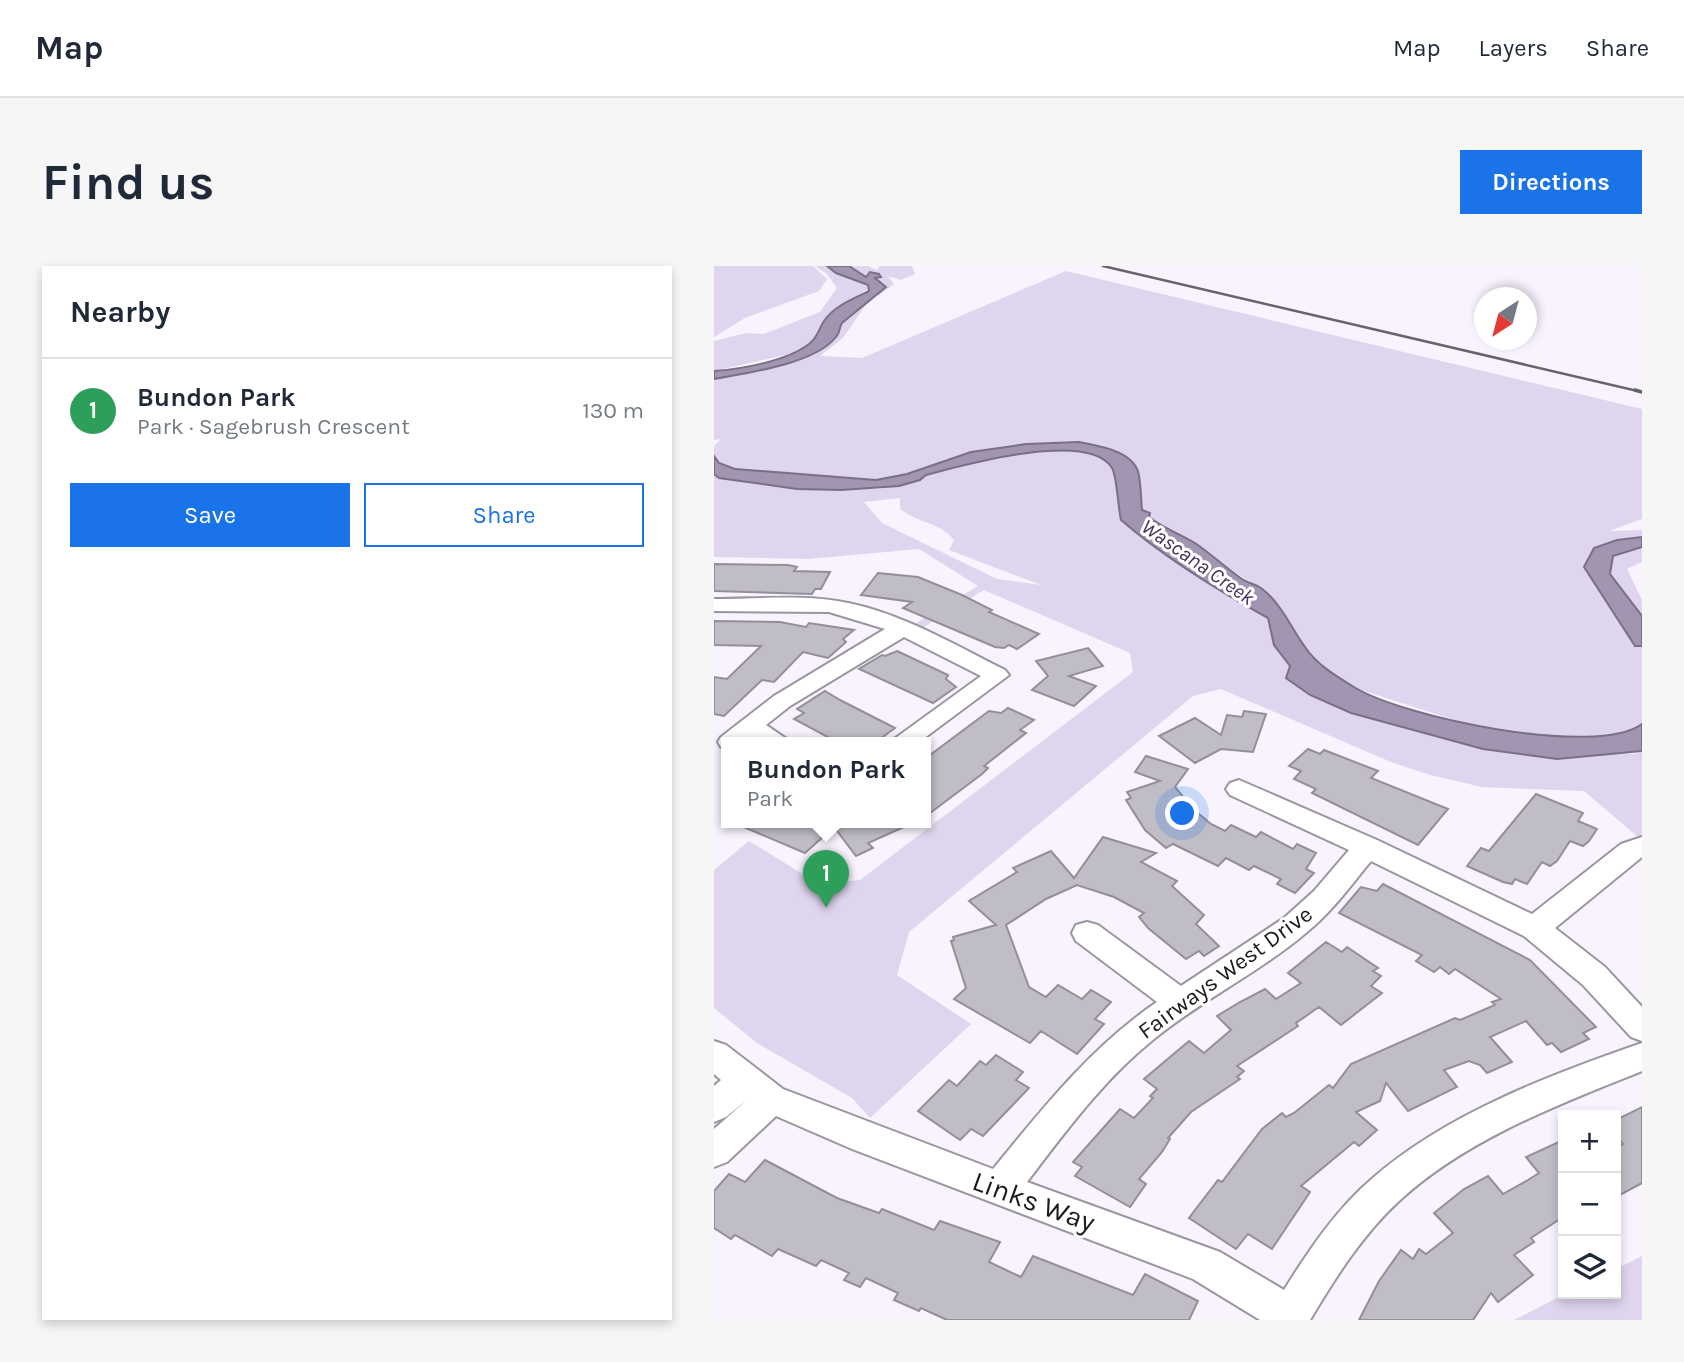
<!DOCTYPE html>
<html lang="en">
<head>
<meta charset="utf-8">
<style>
  :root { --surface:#fff; --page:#f6f6f7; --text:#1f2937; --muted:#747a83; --line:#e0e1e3; --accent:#1a73e8 }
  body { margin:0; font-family:Karla,sans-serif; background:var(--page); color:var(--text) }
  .controls { position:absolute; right:21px; bottom:21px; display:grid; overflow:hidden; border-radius:0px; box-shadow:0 4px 10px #0003 }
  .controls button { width:63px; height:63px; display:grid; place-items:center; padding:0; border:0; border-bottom:2px solid var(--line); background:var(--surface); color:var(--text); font:35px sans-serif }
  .compass { position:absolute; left:760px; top:21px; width:63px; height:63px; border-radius:50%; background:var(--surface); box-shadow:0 4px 10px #0003; rotate:216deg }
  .you { position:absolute; left:469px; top:548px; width:24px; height:24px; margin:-18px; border:5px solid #fff; border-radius:50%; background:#1a73e8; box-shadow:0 0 0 10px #1a73e833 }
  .badge { display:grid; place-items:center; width:46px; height:46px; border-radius:50%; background:var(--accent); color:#fff; font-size:23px; font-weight:700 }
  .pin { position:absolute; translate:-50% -58px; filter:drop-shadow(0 2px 4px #0008) }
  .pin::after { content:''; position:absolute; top:37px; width:24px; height:21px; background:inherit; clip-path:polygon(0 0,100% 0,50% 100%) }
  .popup { position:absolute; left:7px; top:471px; width:210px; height:91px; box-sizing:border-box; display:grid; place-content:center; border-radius:0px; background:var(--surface); filter:drop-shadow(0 2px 5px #0005); font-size:23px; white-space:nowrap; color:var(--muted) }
  .popup b { font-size:26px; color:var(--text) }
  .popup::after { content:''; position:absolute; left:50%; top:100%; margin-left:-14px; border:14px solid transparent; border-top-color:var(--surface) }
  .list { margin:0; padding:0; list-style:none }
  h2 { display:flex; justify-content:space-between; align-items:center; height:91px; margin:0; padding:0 28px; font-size:30px }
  h2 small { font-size:23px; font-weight:400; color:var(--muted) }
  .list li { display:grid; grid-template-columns:46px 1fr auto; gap:21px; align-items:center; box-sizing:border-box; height:105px; padding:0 28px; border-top:2px solid var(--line) }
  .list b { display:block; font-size:26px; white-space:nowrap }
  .list p { margin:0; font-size:23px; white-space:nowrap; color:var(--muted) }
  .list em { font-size:23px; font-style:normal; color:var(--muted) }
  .actions { display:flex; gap:14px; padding:21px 28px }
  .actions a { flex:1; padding:16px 0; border:2px solid var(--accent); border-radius:0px; text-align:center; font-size:24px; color:var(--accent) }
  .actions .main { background:var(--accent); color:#fff }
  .icon { flex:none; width:38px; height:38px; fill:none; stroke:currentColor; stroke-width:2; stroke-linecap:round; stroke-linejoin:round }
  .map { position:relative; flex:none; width:928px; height:1054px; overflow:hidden; border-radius:0px }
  header { display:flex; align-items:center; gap:42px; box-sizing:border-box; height:98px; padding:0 35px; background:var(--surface); border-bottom:2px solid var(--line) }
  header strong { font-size:33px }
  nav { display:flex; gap:38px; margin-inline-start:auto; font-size:24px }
  .intro { display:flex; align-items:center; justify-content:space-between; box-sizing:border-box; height:168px; padding:0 42px }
  h1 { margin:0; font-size:49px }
  .button { padding:18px 32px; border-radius:0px; background:var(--accent); color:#fff; font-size:24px; font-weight:700 }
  main { display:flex; gap:42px; padding:0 42px }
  aside { flex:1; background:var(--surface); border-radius:0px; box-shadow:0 4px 10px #0003 }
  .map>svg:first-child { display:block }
  .green { fill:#dfd5ee; fill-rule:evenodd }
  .water { fill:#a195b2; stroke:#797085; stroke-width:2 }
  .building { fill:#c1bdc7; stroke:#938f98; stroke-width:2 }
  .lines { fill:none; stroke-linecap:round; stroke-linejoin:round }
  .minor-casing { stroke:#9a96a0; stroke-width:4 }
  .minor { fill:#fff; fill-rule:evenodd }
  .rail-far1 { stroke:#666469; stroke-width:2.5 }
  .rail { stroke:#666469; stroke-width:3.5 }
  .labels { text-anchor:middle; stroke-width:6; stroke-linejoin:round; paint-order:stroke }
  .far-water-label { font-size:21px; font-style:italic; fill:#44305a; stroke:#fff }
  .street-label { font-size:23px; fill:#1b1a1d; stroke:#fff }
  .near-street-label { font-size:28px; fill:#1b1a1d; stroke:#fff }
</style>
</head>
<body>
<header>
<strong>Map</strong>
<nav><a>Map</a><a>Layers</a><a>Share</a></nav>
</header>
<div class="intro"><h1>Find us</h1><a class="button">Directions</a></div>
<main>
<aside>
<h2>Nearby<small></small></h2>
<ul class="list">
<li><span class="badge" style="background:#2e9e5b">1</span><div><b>Bundon Park</b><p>Park · Sagebrush Crescent</p></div><em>130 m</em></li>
</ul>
<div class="actions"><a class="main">Save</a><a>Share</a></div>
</aside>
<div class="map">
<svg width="928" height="1054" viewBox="0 0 928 1054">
  <rect width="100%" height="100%" fill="#f8f3fe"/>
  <!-- green -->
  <g class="green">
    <polygon points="0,0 99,0 113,13 105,25 31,52 0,71"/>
    <polygon points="101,0 113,0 156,22 130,37 110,54 104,70 92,81 71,89 0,105 0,75 32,67 50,68 106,46 123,22 113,8"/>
    <path d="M135 0H154L163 4 166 0H198L201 8 187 14 174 10 180 18 151 40 129 72 106 90 148 92 352 5 928 143V253L895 265 928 264V271L881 282 921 380H928V458L917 467 857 473 750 457 644 423 604 397 547 323 435 251 428 244C426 223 427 205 410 190 385 168 283 177 252 188L259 197C288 188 376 173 397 201 402 209 404 242 407 254 452 292 503 324 554 352L560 379 596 429 637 447 769 483 921 488 928 485V570L924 571 870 525 768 521 716 509 677 496 507 423 479 430 195 666 183 709 257 758 156 852 138 832 43 777 0 742V604L35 575 105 618 146 614 419 406 416 387 270 324 208 362 199 359 264 320 205 283 94 293 0 291V208L5 212 83 223H166L252 199 247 189 193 208 162 214 21 203 5 197 0 190V180L7 173 0 174V113L98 88 136 49 164 30 160 11H167H152ZM186 232V243C205 258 224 255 240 274L235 284 327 319 283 313 168 257 150 236Z"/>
    <polygon points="928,281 928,296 913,303 928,334 928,350 896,308 899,290"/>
    <polygon points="928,990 928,1054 800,1054 851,1028 902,1028 902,1003"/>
  </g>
  <!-- water -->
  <g class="water">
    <path d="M113 0H135L152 11 156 6 165 8 167 11 161 12 172 21 128 57C124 64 127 65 122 71 101 98 33 107 0 113V105C28 103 73 95 95 78 104 71 104 64 110 55 120 40 139 33 155 25L154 19 122 7Z"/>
    <path d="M365 176C385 180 422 185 425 210 427 221 427 233 428 244L436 247 435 251C449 262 466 268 481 277 497 288 512 302 528 313 534 317 541 318 547 322 568 338 577 362 591 381 603 399 622 410 640 421 688 451 882 492 928 458V485L843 493 769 483 637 447 596 429 572 412 576 400 560 379 554 352C503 324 451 292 407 254 404 242 403 210 398 202 374 163 247 200 212 209L206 214 185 220 127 224 83 223 5 212 0 208V190L5 197 21 203 162 214 193 208 257 186 312 178Z"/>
    <polygon points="928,271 928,281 899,290 896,308 928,350 928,380 921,380 870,301 880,282 903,274"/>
  </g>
  <!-- building -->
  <g class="building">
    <polygon points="0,298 74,299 83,301 80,305 116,306 107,323 101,323 98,328 0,325"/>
    <polygon points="164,307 204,311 248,329 278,344 275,346 325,368 303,383 295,379 290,382 281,381 189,342 198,336 147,329"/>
    <polygon points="0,355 66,356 92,361 95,357 140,364 129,373 132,376 114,392 89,386 60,416 48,414 10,450 0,448 0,411 13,413 47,380 0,379"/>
    <polygon points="374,382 389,400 355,410 382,420 360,440 318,424 334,410 322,395"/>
    <polygon points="183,385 234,409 232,413 242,421 219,437 145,403 168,389 171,390"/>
    <polygon points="111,425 126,434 181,462 162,476 123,476 80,453 90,447 83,443"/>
    <polygon points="294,442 320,454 306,464 312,467 270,500 274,502 268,508 212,550 212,492 275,445 287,447"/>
    <polygon points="530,445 552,448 539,486 507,483 481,497 445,470 481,452 507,469 513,449 528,451"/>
    <polygon points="594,483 606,488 610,484 664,505 657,512 734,543 704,579 598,527 602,523 580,513 587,505 575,500"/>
    <polygon points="432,490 474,503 461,521 479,543 497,558 511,565 517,559 542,571 547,566 579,583 583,578 602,587 592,603 600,607 581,627 563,618 567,613 540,600 535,604 512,592 504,600 459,578 452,582 431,564 412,534 417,532 413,526 446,515 421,506"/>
    <polygon points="822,528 869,547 864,555 883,563 875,575 869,580 856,575 843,595 836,600 828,596 813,618 801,613 798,618 789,616 753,600 767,582 775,585"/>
    <polygon points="18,556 201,556 154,577 159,582 142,590 120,561 91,587"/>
    <polygon points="389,571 442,587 427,596 463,615 458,620 490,649 482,658 505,680 490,690 485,685 472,693 434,662 425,651 430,647 400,631 363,619 332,633 292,659 315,721 332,731 344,719 368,733 377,724 397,736 381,753 390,758 363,788 327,765 316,777 240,733 252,722 237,675 240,674 239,671 282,659 255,635 303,606 299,602 337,585 360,612"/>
    <polygon points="669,618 816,694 882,761 869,767 875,773 847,786 838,777 833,779 812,755 776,771 798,796 773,807 766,799 755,795 730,804 743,821 694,845 672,817 666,835 642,846 663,864 645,880 640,876 587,920 596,926 558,983 534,968 522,983 475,952 504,914 508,916 548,863 568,847 572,851 580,847 615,819 619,822 637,798 741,752 746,754 781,739 778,736 787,733 741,703 735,708 726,701 720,706 702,695 708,689 625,647 647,621 663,625"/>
    <polygon points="612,676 628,686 633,681 664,702 659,705 667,710 657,720 668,727 627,759 605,741 582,757 584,760 523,800 530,805 523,811 526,813 477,846 454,872 456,873 448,886 425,913 432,918 416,941 361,910 368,901 359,896 406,843 420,852 439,832 436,830 443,823 430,813 475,775 490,787 517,764 503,750 526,736 551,723 562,733 587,717 574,707"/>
    <polygon points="282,789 309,806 302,814 315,822 269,870 257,863 246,874 204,845 235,814 243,820 266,795 272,799"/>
    <polygon points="928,841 928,917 902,931 902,882 909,878 902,869 902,854"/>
    <polygon points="849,874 849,951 817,972 820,976 800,989 819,1009 784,1036 777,1027 759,1054 645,1054 665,1015 687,984 699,993 705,983 712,988 739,967 720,947 750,923 774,910 789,928 814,914 825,907 812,891"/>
    <polygon points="51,894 123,932 165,947 168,943 220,964 226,955 286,976 275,996 307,1011 319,990 419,1029 431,1008 484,1035 475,1054 233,1054 207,1042 205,1045 180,1034 184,1027 152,1012 146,1021 130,1014 135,1007 107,994 102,1000 64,983 58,990 21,969 17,973 0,962 0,925 15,908 31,916"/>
  </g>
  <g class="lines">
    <defs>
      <g id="minor">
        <path d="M0 333C43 333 91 328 134 337 189 348 241 379 291 404L295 409 205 476H176L267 410 190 371 76 440 52 459 77 476H46L37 471 32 476H12V483L7 481 4 476 7 471 60 430 171 363 115 346 0 345Z"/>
        <path d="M525 514 663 574 818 648 907 578 928 571V591L841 662 891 701 928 741V775L917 771 869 719 810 670 657 595C637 619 618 646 593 666 546 706 489 733 440 773 390 813 352 865 313 916L506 986 570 1024C595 984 623 942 660 911 734 847 836 809 928 777V805C844 839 752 873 685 935 649 968 621 1012 596 1054H546L479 1013 138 883 62 850 13 896 0 901V863L33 834 12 851 0 856V820L7 814 0 808V775L12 779 69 823 279 903C329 842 377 781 443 736L362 675 358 667 362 659 373 656 384 659 467 720 570 652 600 625 635 584 516 529 512 523 516 517Z"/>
      </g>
    </defs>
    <!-- minor casing -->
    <use href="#minor" class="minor-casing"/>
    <!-- minor -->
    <use href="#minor" class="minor"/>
    <!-- rail-far1 -->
    <polyline class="rail-far1" points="389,0 928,126"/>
    <!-- rail -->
    <polyline class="rail" points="921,124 928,126"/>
  </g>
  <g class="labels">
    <!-- far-water labels -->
    <g class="far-water-label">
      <text transform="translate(484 296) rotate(35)" y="7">Wascana Creek</text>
    </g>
    <!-- street labels -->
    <g class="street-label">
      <text transform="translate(511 706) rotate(-36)" y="8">Fairways West Drive</text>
    </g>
    <!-- near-street labels -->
    <g class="near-street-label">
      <text transform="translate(320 935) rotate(20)" y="10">Links Way</text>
    </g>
  </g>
</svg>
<div class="controls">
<button>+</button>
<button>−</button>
<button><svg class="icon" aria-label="layers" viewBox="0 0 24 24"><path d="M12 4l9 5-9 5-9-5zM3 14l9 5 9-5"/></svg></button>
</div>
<svg class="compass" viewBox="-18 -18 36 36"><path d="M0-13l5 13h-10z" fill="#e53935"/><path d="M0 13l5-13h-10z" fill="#747a83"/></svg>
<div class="you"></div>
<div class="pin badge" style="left:112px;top:642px;background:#2e9e5b">1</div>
<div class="popup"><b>Bundon Park</b>Park</div>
</div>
</main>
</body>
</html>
